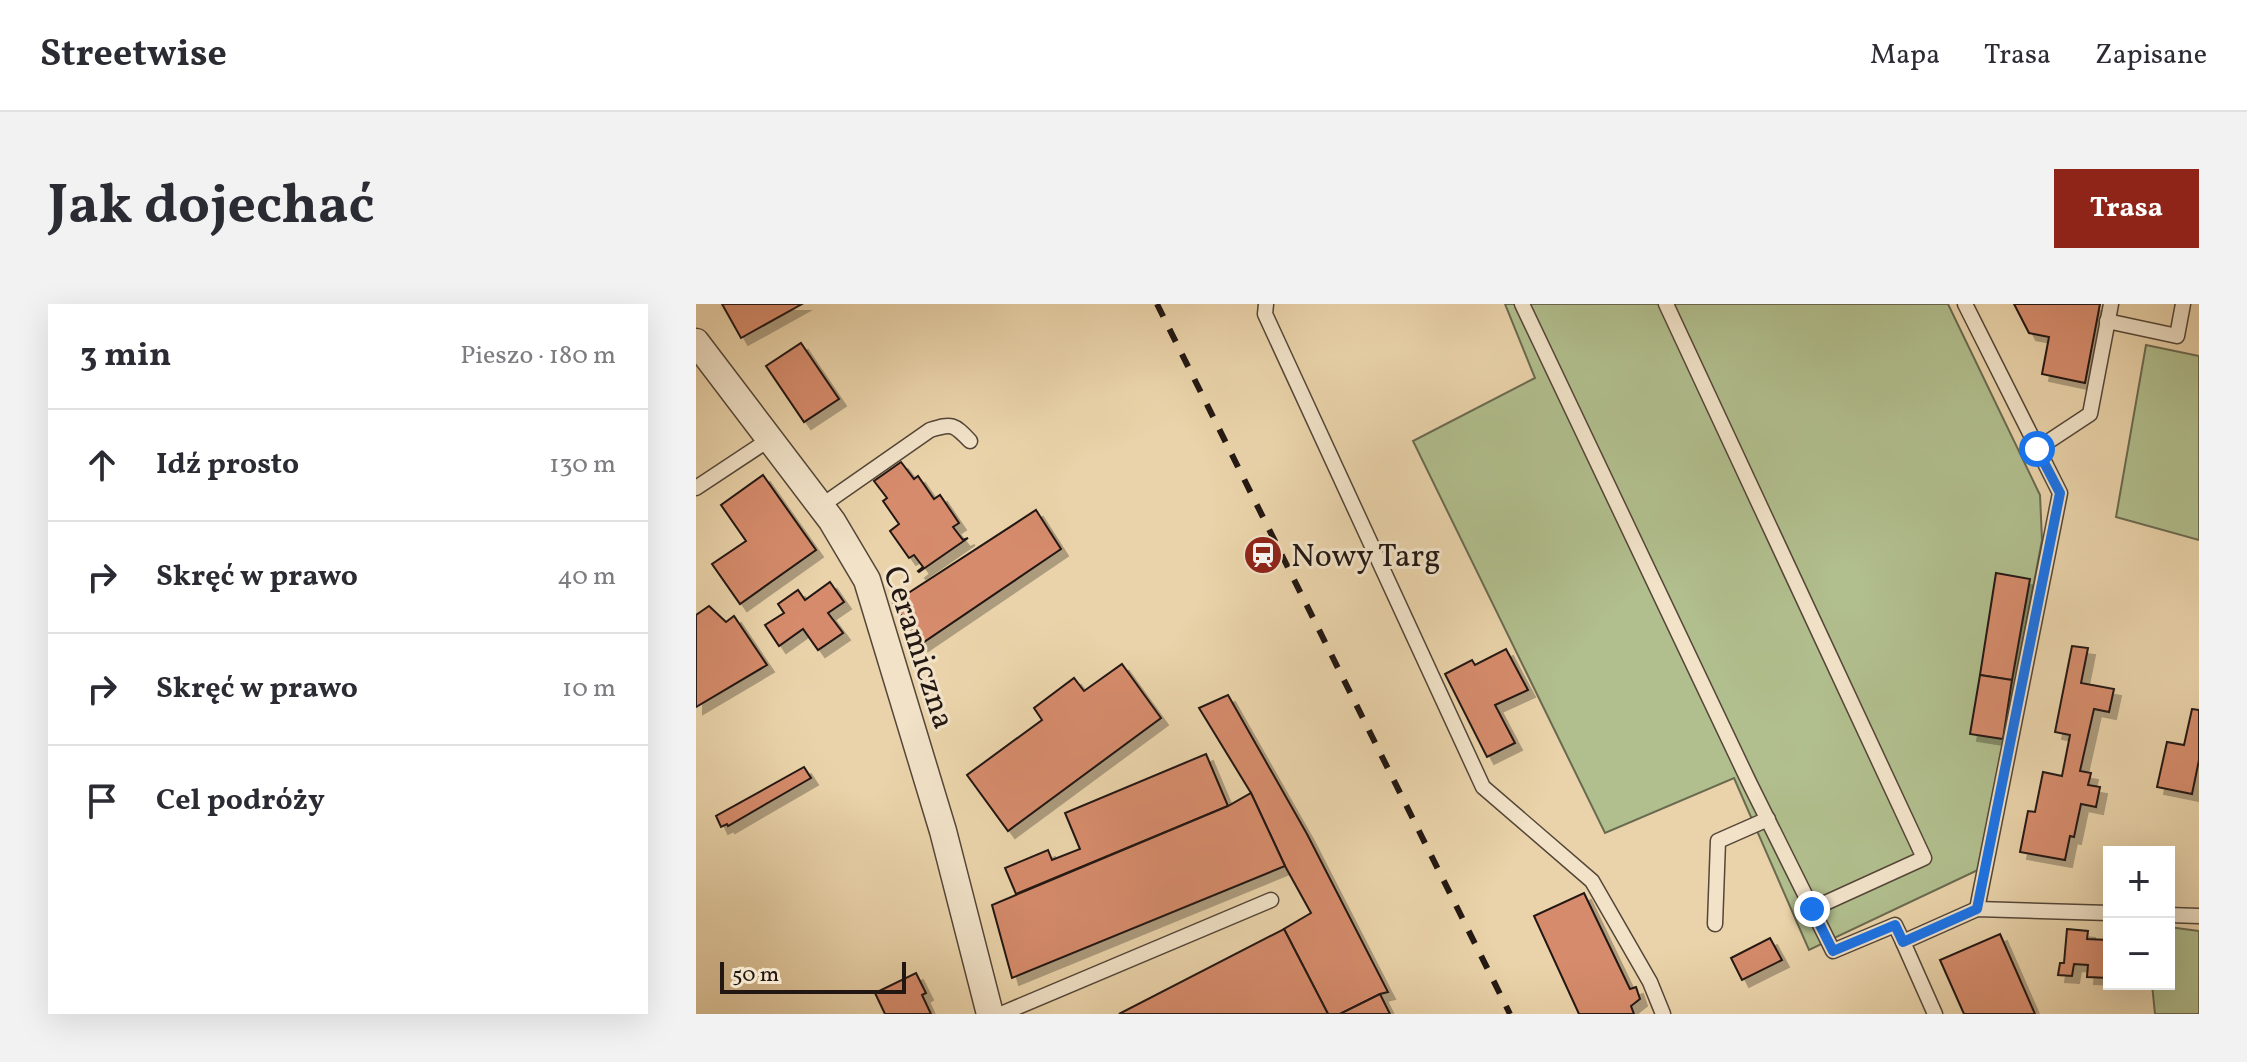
<!DOCTYPE html>
<html lang="pl">
<head>
<meta charset="utf-8">
<style>
  :root { --surface:#fff; --page:#f2f2f3; --text:#2b2b33; --muted:#7c7c81; --line:#e1e1e2; --accent:#8f2418 }
  body { margin:0; font-family:Vollkorn,serif; background:var(--page); color:var(--text) }
  .controls { position:absolute; right:24px; bottom:24px; display:grid; overflow:hidden; border-radius:0px; box-shadow:0 8px 32px #0002 }
  .controls button { width:72px; height:72px; display:grid; place-items:center; padding:0; border:0; border-bottom:2px solid var(--line); background:var(--surface); color:var(--text); font:40px sans-serif }
  .scale { position:absolute; left:24px; bottom:20px; width:186px; box-sizing:border-box; padding-left:8px; border:4px solid #221712; border-top:0; font-size:22px; line-height:28px; white-space:nowrap; color:#221712; -webkit-text-stroke:6px #f1e2c8; paint-order:stroke }
  .stop { position:absolute; width:24px; height:24px; margin:-18px; border:6px solid #1a73e8; border-radius:50%; background:#fff }
  .stop.end { background:#1a73e8; border-color:#fff; box-shadow:0 2px 8px #0008 }
  .list { margin:0; padding:0; list-style:none }
  h2 { display:flex; justify-content:space-between; align-items:center; height:104px; margin:0; padding:0 32px; font-size:34px }
  h2 small { font-size:26px; font-weight:400; color:var(--muted) }
  .list li { display:grid; grid-template-columns:52px 1fr auto; gap:24px; align-items:center; box-sizing:border-box; height:112px; padding:0 32px; border-top:2px solid var(--line) }
  .list b { display:block; font-size:30px; white-space:nowrap }
  .list em { font-size:26px; font-style:normal; color:var(--muted) }
  .icon { flex:none; width:44px; height:44px; fill:none; stroke:currentColor; stroke-width:2; stroke-linecap:round; stroke-linejoin:round }
  .map { position:relative; flex:none; width:1503px; height:710px; overflow:hidden; border-radius:0px }
  header { display:flex; align-items:center; gap:48px; box-sizing:border-box; height:112px; padding:0 40px; background:var(--surface); border-bottom:2px solid var(--line) }
  header strong { font-size:38px }
  nav { display:flex; gap:44px; margin-inline-start:auto; font-size:28px }
  .intro { display:flex; align-items:center; justify-content:space-between; box-sizing:border-box; height:192px; padding:0 48px }
  h1 { margin:0; font-size:56px }
  .button { padding:20px 36px; border-radius:0px; background:var(--accent); color:#fff; font-size:28px; font-weight:700 }
  main { display:flex; gap:48px; padding:0 48px }
  aside { flex:1; background:var(--surface); border-radius:0px; box-shadow:0 8px 32px #0002 }
  .map>svg:first-child { display:block }
  .green { fill:#b1be8d; stroke:#6a6a50; stroke-width:2 }
  .building { fill:#d68c6c; stroke:#221712; stroke-width:2; filter:url(#shadow) }
  .lines { fill:none; stroke-linecap:round; stroke-linejoin:round }
  .service-casing { stroke:#544638; stroke-width:17 }
  .minor-casing { stroke:#544638; stroke-width:29 }
  .service { stroke:#f1e2c8; stroke-width:14 }
  .minor { stroke:#f1e2c8; stroke-width:26 }
  .rail { stroke:#221712; stroke-width:6; stroke-dasharray:14 14; stroke-linecap:butt }
  .route { stroke:#1a73e8; stroke-width:10 }
  .labels { text-anchor:middle; stroke-width:6; stroke-linejoin:round; paint-order:stroke }
  .poi-label { font-size:32px; fill:#221712; stroke:#f1e2c8; text-anchor:start }
  .street-label { font-size:32px; fill:#221712; stroke:#f1e2c8 }
</style>
</head>
<body>
<header>
<strong>Streetwise</strong>
<nav><a>Mapa</a><a>Trasa</a><a>Zapisane</a></nav>
</header>
<div class="intro"><h1>Jak dojechać</h1><a class="button">Trasa</a></div>
<main>
<aside>
<h2>3 min<small>Pieszo · 180 m</small></h2>
<ul class="list">
<li><svg class="icon" aria-label="ahead" viewBox="0 0 24 24"><path d="M12 20V5M6 11l6-6 6 6"/></svg><div><b>Idź prosto</b></div><em>130 m</em></li>
<li><svg class="icon" aria-label="right" viewBox="0 0 24 24"><path d="M7 20v-9h11M14 6l5 5-5 5"/></svg><div><b>Skręć w prawo</b></div><em>40 m</em></li>
<li><svg class="icon" aria-label="right" viewBox="0 0 24 24"><path d="M7 20v-9h11M14 6l5 5-5 5"/></svg><div><b>Skręć w prawo</b></div><em>10 m</em></li>
<li><svg class="icon" aria-label="arrive" viewBox="0 0 24 24"><path d="M6 21V4h12l-3 4 3 4H6"/></svg><div><b>Cel podróży</b></div></li>
</ul>
</aside>
<div class="map">
<svg width="1503" height="710" viewBox="0 0 1503 710">
  <defs>
    <filter id="shadow"><feDropShadow dx="7" dy="7" stdDeviation="0" flood-color="#0004"/></filter>
  </defs>
  <rect width="100%" height="100%" fill="#ead3aa"/>
  <filter id="stains"><feTurbulence type="fractalNoise" baseFrequency=".0025" numOctaves="4"/><feColorMatrix values="0 0 0 0 .2 0 0 0 0 .09 0 0 0 0 .02 0 0 0 .5 -.17"/></filter>
  <radialGradient id="worn" r=".72"><stop offset=".6" stop-color="#630" stop-opacity="0"/><stop offset="1" stop-color="#630" stop-opacity=".3"/></radialGradient>
  <!-- green -->
  <g class="green">
    <polygon points="809,0 1252,0 1344,191 1346,236 1284,565 1113,646 1038,474 909,529 717,137 839,74"/>
    <polygon points="1450,41 1503,52 1503,236 1420,213"/>
    <polygon points="1473,623 1503,627 1503,710 1459,710 1456,680 1473,680"/>
  </g>
  <!-- building -->
  <g class="building">
    <polygon points="26,0 106,0 45,34"/>
    <polygon points="1318,0 1404,0 1389,79 1346,70 1353,33 1333,29"/>
    <polygon points="105,39 143,95 108,118 70,62"/>
    <polygon points="205,158 218,175 222,172 238,195 244,191 263,219 257,223 267,236 272,234 223,268 222,267 227,263 218,251 213,254 194,227 203,220 187,197 191,194 178,177"/>
    <polygon points="67,171 120,246 44,300 16,260 50,237 25,201"/>
    <polygon points="340,206 365,245 225,340 197,299"/>
    <polygon points="1300,269 1334,275 1316,376 1284,371"/>
    <polygon points="134,278 148,298 132,309 147,329 122,346 107,325 83,342 69,321 88,309 82,300 102,286 109,296"/>
    <polygon points="13,302 30,318 38,312 71,361 0,403 0,311"/>
    <polygon points="1376,342 1392,344 1385,379 1418,385 1413,408 1398,405 1384,467 1395,469 1392,481 1404,483 1400,503 1385,500 1378,533 1374,532 1369,556 1324,548 1332,507 1339,508 1347,468 1366,472 1374,431 1359,428"/>
    <polygon points="810,345 832,386 799,401 819,439 791,453 749,370 776,356 779,361"/>
    <polygon points="426,360 465,414 312,527 271,471 346,416 338,404 378,374 388,387"/>
    <polygon points="1284,371 1316,376 1307,435 1274,430"/>
    <polygon points="532,391 611,530 692,688 684,690 644,710 632,710 588,625 615,609 589,562 555,489 503,404"/>
    <polygon points="1496,405 1503,406 1503,456 1496,490 1461,483 1471,438 1488,441"/>
    <polygon points="510,450 532,502 320,590 309,564 352,546 356,556 384,545 369,509"/>
    <polygon points="108,463 115,474 32,522 31,520 25,523 20,512"/>
    <polygon points="555,489 589,562 316,674 296,601 532,502"/>
    <polygon points="888,589 934,685 940,683 944,695 935,702 938,710 883,710 838,612"/>
    <polygon points="588,625 632,710 423,710"/>
    <polygon points="1371,625 1392,627 1391,635 1413,636 1413,674 1391,673 1392,661 1378,660 1376,672 1362,671 1364,659 1368,659"/>
    <polygon points="1304,630 1339,710 1268,710 1244,656"/>
    <polygon points="1074,634 1086,656 1046,676 1035,654"/>
    <polygon points="220,669 230,689 226,691 235,710 189,710 179,689"/>
    <polygon points="684,690 694,710 644,710"/>
  </g>
  <g class="lines">
    <defs>
      <g id="service">
        <polyline points="570,0 569,10 787,483 896,577 954,678 967,710"/>
        <polyline points="826,0 1053,478 1137,647 1199,621 1207,638"/>
        <polyline points="970,0 1228,554 1116,605"/>
        <polyline points="1269,0 1364,189 1281,605"/>
        <polyline points="1411,17 1481,32 1487,0"/>
        <polyline points="1341,145 1394,110 1415,0"/>
        <polyline points="0,184 74,135"/>
        <path d="M125 202 234 126C256 119 258 120 274 137"/>
        <polyline points="1473,611 1503,612"/>
        <polyline points="1019,620 1022,537 1072,515"/>
        <polyline points="305,710 575,596"/>
        <polyline points="1239,710 1207,638 1281,605 1413,609"/>
      </g>
      <polyline id="minor" points="0,38 136,217 171,276 247,527 294,710"/>
    </defs>
    <!-- service casing -->
    <use href="#service" class="service-casing"/>
    <!-- minor casing -->
    <use href="#minor" class="minor-casing"/>
    <!-- service -->
    <use href="#service" class="service"/>
    <!-- minor -->
    <use href="#minor" class="minor"/>
    <!-- rail -->
    <polyline class="rail" points="461,0 814,710"/>
  </g>
  <g class="lines">
    <!-- route -->
    <polyline class="route" points="1116,605 1137,647 1199,621 1207,638 1281,605 1364,189 1341,145"/>
  </g>
  <!-- icons -->
  <defs>
    <symbol id="station-disc" viewBox="-11 -11 22 22"><circle r="9.5" fill="#8f2418" stroke="#f1e2c8"/><path d="M-3-6H3Q5-6 5-4V2Q5 4 3 4L4.5 6H3L1.5 4h-3L-3 6H-4.5L-3 4Q-5 4-5 2V-4Q-5-6-3-6ZM-3.5-4v3h7v-3ZM-3.5 1v1.5H-2V1ZM2 1v1.5H3.5V1Z" fill="#fff"/></symbol>
  </defs>
  <g fill-rule="evenodd">
    <use href="#station-disc" x="545" y="229" width="44" height="44"/>
  </g>
  <g class="labels">
    <!-- poi labels -->
    <g class="poi-label">
      <text x="595" y="262">Nowy Targ</text>
    </g>
    <!-- street labels -->
    <g class="street-label">
      <text transform="translate(224 343) rotate(72)" y="11">Ceramiczna</text>
    </g>
  </g>
  <rect width="100%" height="100%" filter="url(#stains)"/>
  <rect width="100%" height="100%" fill="url(#worn)"/>
</svg>
<div class="controls">
<button>+</button>
<button>−</button>
</div>
<div class="scale">50 m</div>
<div class="stop" style="left:1341px;top:145px"></div>
<div class="stop end" style="left:1116px;top:605px"></div>
</div>
</main>
</body>
</html>
